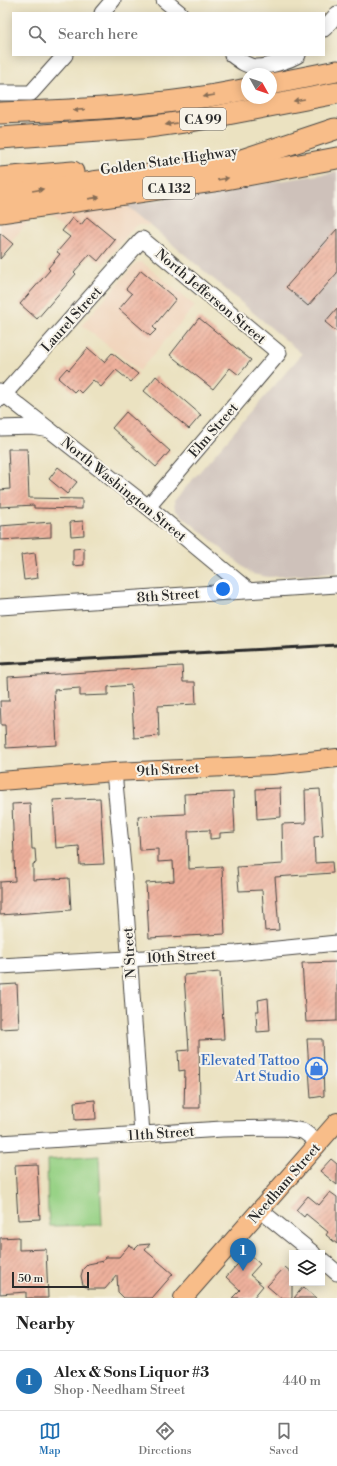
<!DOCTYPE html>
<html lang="en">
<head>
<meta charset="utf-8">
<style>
  :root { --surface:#fff; --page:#f2f2f2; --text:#222; --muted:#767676; --line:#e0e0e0; --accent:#1f6fb2 }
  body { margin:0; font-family:"Libre Bodoni",serif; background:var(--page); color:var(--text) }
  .controls { position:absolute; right:12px; bottom:12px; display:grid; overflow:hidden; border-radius:0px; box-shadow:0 2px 10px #0003 }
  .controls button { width:36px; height:36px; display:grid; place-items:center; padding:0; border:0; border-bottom:1px solid var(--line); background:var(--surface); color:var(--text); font:20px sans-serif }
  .compass { position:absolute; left:241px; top:68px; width:36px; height:36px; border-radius:50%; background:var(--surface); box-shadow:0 2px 10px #0003; rotate:130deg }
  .scale { position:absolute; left:12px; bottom:10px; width:77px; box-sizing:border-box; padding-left:4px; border:2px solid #2b2b2b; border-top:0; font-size:11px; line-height:14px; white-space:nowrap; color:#2b2b2b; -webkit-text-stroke:3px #f7f3e8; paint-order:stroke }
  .you { position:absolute; left:223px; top:589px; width:14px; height:14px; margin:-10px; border:3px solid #fff; border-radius:50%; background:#1a73e8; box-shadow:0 0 0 6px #1a73e833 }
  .badge { display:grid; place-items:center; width:26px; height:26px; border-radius:50%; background:var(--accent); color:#fff; font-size:13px; font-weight:700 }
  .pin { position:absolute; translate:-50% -33px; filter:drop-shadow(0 1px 2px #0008) }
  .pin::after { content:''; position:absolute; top:21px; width:14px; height:12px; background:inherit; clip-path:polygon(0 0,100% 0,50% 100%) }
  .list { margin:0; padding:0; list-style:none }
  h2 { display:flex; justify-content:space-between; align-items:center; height:52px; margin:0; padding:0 16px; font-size:17px }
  h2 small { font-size:13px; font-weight:400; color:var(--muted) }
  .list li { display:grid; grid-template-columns:26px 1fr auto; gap:12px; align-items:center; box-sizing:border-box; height:60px; padding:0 16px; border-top:1px solid var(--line) }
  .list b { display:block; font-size:15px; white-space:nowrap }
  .list p { margin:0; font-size:13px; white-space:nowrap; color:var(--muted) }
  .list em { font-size:13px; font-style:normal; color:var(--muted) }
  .icon { flex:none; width:22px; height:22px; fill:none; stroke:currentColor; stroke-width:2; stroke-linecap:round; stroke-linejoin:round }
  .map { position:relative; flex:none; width:337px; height:1298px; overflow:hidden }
  .search { position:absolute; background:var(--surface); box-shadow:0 2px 10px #0003; left:12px; right:12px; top:12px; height:44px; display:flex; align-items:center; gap:10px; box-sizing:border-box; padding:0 14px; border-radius:0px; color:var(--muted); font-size:15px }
  .sheet { height:112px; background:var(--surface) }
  nav { display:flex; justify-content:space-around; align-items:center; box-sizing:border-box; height:56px; border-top:1px solid var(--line); background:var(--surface); font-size:11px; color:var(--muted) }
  nav a { display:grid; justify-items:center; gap:2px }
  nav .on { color:var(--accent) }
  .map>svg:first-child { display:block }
  .built { fill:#f1d5bd }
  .industrial { fill:#cec1ba }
  .grass { fill:#98d286; stroke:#627e58 }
  .building { fill:url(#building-hatch) }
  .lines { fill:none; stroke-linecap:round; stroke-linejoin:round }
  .minor-casing { stroke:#484642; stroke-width:17 }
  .major-casing { stroke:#484642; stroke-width:20 }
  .highway-casing { stroke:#484642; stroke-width:23 }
  .minor { stroke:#fff; stroke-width:15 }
  .major { stroke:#f8bd89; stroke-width:18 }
  .highway { stroke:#f8bd89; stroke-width:21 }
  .rail { stroke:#2b2b2b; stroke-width:3 }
  .oneway { fill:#876d55 }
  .labels { text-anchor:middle; stroke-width:4; stroke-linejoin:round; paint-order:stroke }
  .shield { fill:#f7f3e8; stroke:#686764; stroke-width:1 }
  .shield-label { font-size:13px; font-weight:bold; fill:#2b2b2b }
  .street-label { font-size:14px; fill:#2b2b2b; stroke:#f7f3e8 }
  .shop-label { font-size:14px; fill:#366cbe; stroke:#f7f3e8; text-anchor:end }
</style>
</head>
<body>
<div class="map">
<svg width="337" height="1298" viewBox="0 0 337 1298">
  <defs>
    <pattern id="building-hatch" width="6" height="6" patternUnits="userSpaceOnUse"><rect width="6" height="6" fill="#eeb09c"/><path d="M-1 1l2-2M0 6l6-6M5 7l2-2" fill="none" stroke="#c18f7f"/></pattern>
  </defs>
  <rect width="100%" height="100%" fill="#f7f3e8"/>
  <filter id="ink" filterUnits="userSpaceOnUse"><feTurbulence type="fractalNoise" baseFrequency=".025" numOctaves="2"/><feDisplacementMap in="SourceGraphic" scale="8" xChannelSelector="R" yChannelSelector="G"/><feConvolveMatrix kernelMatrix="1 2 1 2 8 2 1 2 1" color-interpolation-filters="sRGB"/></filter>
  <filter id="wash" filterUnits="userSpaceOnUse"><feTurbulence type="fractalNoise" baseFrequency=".012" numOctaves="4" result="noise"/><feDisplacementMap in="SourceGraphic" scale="16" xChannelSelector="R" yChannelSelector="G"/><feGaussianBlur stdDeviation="0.9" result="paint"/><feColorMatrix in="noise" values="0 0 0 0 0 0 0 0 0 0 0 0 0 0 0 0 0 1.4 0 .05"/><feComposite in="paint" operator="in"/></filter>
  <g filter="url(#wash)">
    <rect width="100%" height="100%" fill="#ebe2c1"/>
    <!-- built -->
    <g class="built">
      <polygon points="126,205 151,226 140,225 134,227 103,264 48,217"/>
      <polygon points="31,218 0,255 0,224"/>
      <polygon points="142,262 195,306 139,371 82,325 136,263"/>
    </g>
    <!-- industrial -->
    <polygon class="industrial" points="337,172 337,573 268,577 252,574 175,510 174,501 302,354 126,205"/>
    <!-- grass -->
    <path class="grass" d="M99 1156 102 1225 50 1226C46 1205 48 1182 47 1160Z"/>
    <g id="blocks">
      <!-- building -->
      <g class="building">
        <polygon points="87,217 115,240 98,261 90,254 74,272 76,274 37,319 20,304 50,270 48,268 60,254 57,252 70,237 62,231 72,218 81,225"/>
        <polygon points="337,229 337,273 308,306 286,287"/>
        <polygon points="0,233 13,244 0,259"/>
        <polygon points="141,270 176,299 153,327 156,330 150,336 119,309 132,294 126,289"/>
        <polygon points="337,308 337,332 325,322"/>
        <polygon points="199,318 251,360 239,375 230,368 213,389 170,355"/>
        <polygon points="88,348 104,362 112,353 138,374 131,382 116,370 101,387 93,380 81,393 77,389 74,392 58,378 67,368 69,370"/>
        <polygon points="156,376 201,415 189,429 144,391"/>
        <polygon points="126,412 170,451 156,467 112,428"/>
        <polygon points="8,449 27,449 29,498 82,499 82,509 34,508 34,505 0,507 0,490 10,489"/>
        <polygon points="58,467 77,482 67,494 49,479"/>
        <polygon points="83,521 84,535 71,536 70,522"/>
        <polygon points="51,522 51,537 0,540 0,526"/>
        <polygon points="84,548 84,565 73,566 73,549"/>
        <polygon points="35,553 38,578 24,580 21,555"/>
        <polygon points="182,666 183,682 195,682 196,704 158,706 159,736 134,738 131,685 108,687 108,695 80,696 80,688 54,690 57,745 6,748 5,725 1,725 0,701 9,701 8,677"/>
        <polygon points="280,788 281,817 257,819 256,789"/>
        <polygon points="320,789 323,836 314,837 315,863 332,862 333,873 275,877 279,930 265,931 262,890 239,891 237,867 283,864 282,824 306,823 305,790"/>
        <polygon points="233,792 235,832 220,833 220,838 210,839 210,830 188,831 189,869 222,867 225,934 149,938 146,883 174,881 173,861 158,862 158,849 140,850 138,816 185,814 184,794"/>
        <polygon points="100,798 104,864 80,865 79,846 56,848 53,800"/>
        <polygon points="30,803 32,849 35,849 36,863 33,864 33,880 69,878 71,910 0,915 0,882 15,881 12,804"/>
        <polygon points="337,962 337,1021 306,1022 302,963"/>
        <polygon points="220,972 224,1039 199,1040 200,1108 184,1108 185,1070 179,1071 178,1051 189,1050 184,975"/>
        <polygon points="17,984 19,1028 0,1029 0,985"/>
        <polygon points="268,998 270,1031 257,1032 256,1011 259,1011 258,1000"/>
        <polygon points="307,1039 322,1039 324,1096 311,1098"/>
        <polygon points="95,1100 96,1119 75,1120 74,1102"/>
        <polygon points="331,1159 337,1164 337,1185 320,1171"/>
        <polygon points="37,1164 40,1219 18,1220 15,1165"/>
        <polygon points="330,1192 337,1197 337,1244 326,1235 328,1232 306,1214 304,1217 296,1210 308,1196 319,1205"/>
        <polygon points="19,1237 19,1250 46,1249 48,1298 26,1298 26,1292 0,1294 0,1238"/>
        <polygon points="150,1244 145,1250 173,1274 152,1298 124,1298 118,1292 117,1275 105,1289 89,1289 83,1285 81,1276 83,1269 88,1264 103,1261 106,1257 119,1257 129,1245 135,1249 139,1245"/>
        <polygon points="248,1253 260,1264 250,1275 263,1286 253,1298 232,1298 240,1290 226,1277"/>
        <polygon points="285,1267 292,1273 292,1298 281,1298 267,1286"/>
        <polygon points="303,1287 316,1298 294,1298"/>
      </g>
    </g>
  </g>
  <g filter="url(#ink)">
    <use href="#blocks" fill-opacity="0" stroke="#484642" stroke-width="1"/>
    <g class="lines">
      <defs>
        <g id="minor">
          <polyline points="164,0 180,13"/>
          <polyline points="102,13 113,0"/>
          <polyline points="324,29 337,14"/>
          <path d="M232 55C239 60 246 66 255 67 264 68 291 60 298 55"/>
          <polyline points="0,93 31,93 65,55"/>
          <polyline points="0,391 148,507 248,590"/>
          <polyline points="0,399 142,239 279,353 148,507"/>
          <polyline points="0,428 33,427 50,430"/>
          <polyline points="0,607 337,585"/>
          <polyline points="114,772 123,867 142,1134"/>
          <polyline points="0,966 236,953 337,943"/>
          <polyline points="0,1143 222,1129 284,1128 303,1131 319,1143"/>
          <polyline points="260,1210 313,1253"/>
          <polyline points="322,1260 337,1273"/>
        </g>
        <g id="major">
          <polyline points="0,781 114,772 272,765 337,758"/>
          <polyline points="183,1298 337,1122"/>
        </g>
        <g id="highway">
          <polyline points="271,84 337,71"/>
          <path d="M0 113C83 110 166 106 247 89"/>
          <polyline points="0,138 141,128 191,121 337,93"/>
          <polyline points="0,178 73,172"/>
          <polyline points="0,197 92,182 159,174 242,160 335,129"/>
          <polyline points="0,212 220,180 337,158"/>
        </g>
      </defs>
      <!-- minor casing -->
      <use href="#minor" class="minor-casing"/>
      <!-- major casing -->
      <use href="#major" class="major-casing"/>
      <!-- highway casing -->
      <use href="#highway" class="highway-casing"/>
      <!-- minor -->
      <use href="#minor" class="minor"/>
      <!-- major -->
      <use href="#major" class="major"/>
      <!-- highway -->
      <use href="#highway" class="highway"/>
      <!-- rail -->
      <polyline class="rail" points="0,664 337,645"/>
    </g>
    <!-- one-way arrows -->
    <defs><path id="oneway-solid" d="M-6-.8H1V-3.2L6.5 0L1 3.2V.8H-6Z"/></defs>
    <g class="oneway">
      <use href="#oneway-solid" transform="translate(209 96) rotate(171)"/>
      <use href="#oneway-solid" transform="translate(299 100) rotate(170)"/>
      <use href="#oneway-solid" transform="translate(79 110) rotate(176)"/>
      <use href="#oneway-solid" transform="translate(171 124) rotate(172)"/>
      <use href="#oneway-solid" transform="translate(223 179) rotate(-10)"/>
      <use href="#oneway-solid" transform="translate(38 190) rotate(-10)"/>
      <use href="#oneway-solid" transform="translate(94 198) rotate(-8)"/>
    </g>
  </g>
  <!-- icons -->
  <defs>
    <symbol id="shop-ring" viewBox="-11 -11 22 22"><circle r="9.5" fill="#f7f3e8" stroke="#3f7fe0" stroke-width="1.5"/><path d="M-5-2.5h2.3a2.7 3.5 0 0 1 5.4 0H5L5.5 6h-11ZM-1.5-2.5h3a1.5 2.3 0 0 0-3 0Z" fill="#3f7fe0"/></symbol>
  </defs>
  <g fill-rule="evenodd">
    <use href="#shop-ring" x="304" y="1056" width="25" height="25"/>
  </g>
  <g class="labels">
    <!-- shield labels -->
    <g class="shield">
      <rect x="180" y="108" width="46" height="22" rx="3"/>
      <rect x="143" y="177" width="52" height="22" rx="3"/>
    </g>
    <g class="shield-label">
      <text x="203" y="124">CA 99</text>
      <text x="169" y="193">CA 132</text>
    </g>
    <!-- street labels -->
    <g class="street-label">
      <text transform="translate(169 160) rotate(-8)" y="5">Golden State Highway</text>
      <text transform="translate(211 296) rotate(40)" y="5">North Jefferson Street</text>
      <text transform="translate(71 319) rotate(-48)" y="5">Laurel Street</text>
      <text transform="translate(213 430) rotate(-49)" y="5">Elm Street</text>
      <text transform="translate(124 489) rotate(39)" y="5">North Washington Street</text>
      <text transform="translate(168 595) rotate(-4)" y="5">8th Street</text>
      <text transform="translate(168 769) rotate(-3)" y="5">9th Street</text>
      <text transform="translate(129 953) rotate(-94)" y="5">N Street</text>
      <text transform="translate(181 956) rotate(-3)" y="5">10th Street</text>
      <text transform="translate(161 1133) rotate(-4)" y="5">11th Street</text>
      <text transform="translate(284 1183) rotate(-49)" y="5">Needham Street</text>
    </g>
    <!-- shop labels -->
    <g class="shop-label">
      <text x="300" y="1065">Elevated Tattoo<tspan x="300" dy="16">Art Studio</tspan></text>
    </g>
  </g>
</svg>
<div class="controls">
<button><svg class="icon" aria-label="layers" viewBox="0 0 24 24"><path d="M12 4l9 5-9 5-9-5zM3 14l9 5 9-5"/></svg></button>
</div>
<svg class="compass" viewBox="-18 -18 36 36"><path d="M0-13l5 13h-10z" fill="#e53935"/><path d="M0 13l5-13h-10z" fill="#767676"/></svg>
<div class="scale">50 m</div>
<div class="you"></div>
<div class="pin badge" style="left:243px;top:1271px">1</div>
<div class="search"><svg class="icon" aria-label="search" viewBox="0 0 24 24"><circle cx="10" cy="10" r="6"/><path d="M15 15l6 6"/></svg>Search here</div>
</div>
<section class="sheet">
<h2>Nearby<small></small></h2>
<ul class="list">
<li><span class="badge">1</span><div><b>Alex &amp; Sons Liquor #3</b><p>Shop · Needham Street</p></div><em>440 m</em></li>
</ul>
</section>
<nav>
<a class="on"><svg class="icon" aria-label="map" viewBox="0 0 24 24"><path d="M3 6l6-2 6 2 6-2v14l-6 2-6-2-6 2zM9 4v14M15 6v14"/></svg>Map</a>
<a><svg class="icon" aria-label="directions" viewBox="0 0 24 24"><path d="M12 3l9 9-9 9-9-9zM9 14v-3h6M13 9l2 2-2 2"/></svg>Directions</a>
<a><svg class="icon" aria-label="saved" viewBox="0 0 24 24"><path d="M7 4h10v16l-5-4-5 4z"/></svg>Saved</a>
</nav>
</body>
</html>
